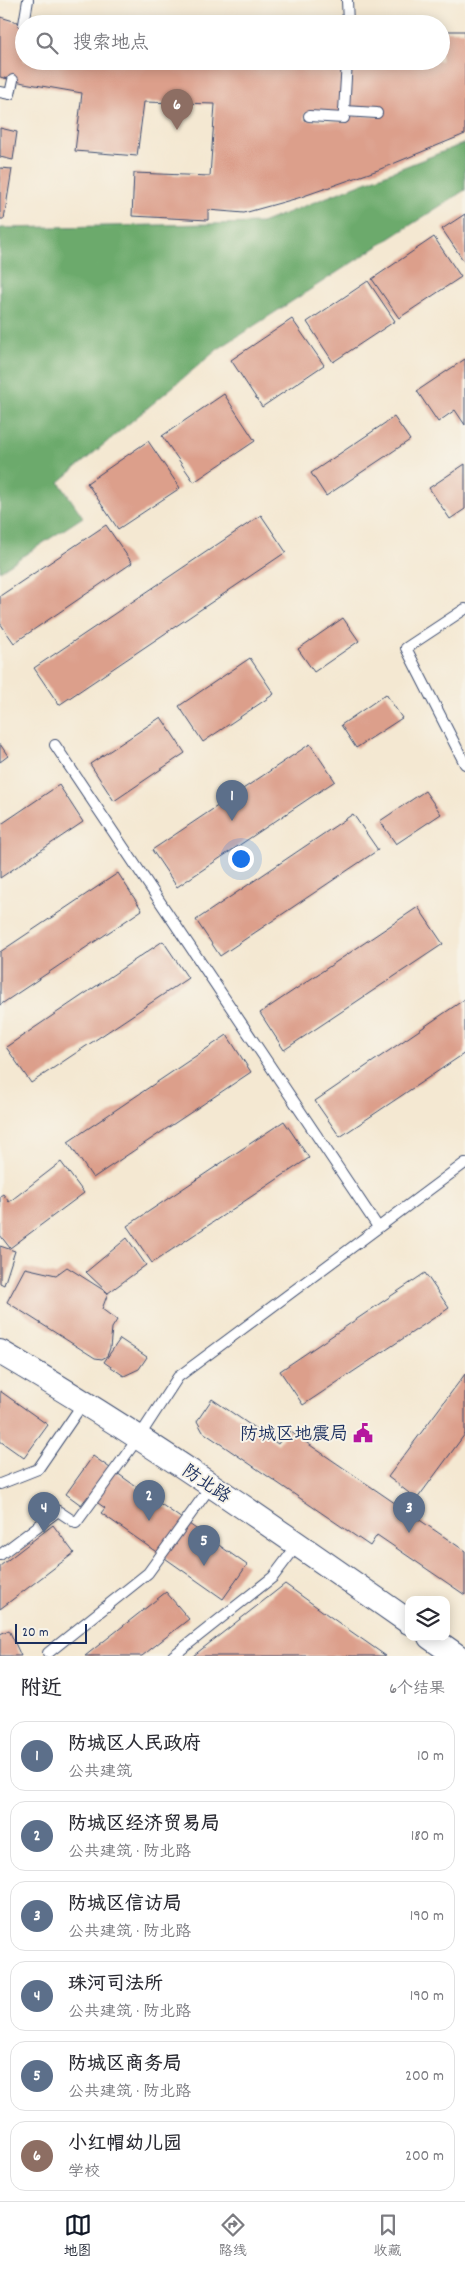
<!DOCTYPE html>
<html lang="zh">
<head>
<meta charset="utf-8">
<style>
  :root { --surface:#fff; --page:#f2f2f3; --text:#2b2b33; --muted:#7c7c81; --line:#e1e1e2; --accent:#111827 }
  body { margin:0; font-family:Dekko,"LXGW WenKai TC",sans-serif; background:var(--page); color:var(--text) }
  .controls { position:absolute; right:15px; bottom:15px; display:grid; overflow:hidden; border-radius:10px; box-shadow:0 2px 12px #0003 }
  .controls button { width:45px; height:45px; display:grid; place-items:center; padding:0; border:0; border-bottom:1px solid var(--line); background:var(--surface); color:var(--text); font:25px sans-serif }
  .scale { position:absolute; left:15px; bottom:12px; width:72px; box-sizing:border-box; padding-left:5px; border:2px solid #1b2f5e; border-top:0; font-size:14px; line-height:18px; white-space:nowrap; color:#1b2f5e; -webkit-text-stroke:4px #f7f3e8; paint-order:stroke }
  .you { position:absolute; left:240px; top:858px; width:18px; height:18px; margin:-12px; border:4px solid #fff; border-radius:50%; background:#1a73e8; box-shadow:0 0 0 8px #1a73e833 }
  .badge { display:grid; place-items:center; width:32px; height:32px; border-radius:50%; background:var(--accent); color:#fff; font-size:16px; font-weight:700 }
  .pin { position:absolute; translate:-50% -41px; filter:drop-shadow(0 1px 2px #0008) }
  .pin::after { content:''; position:absolute; top:26px; width:18px; height:15px; background:inherit; clip-path:polygon(0 0,100% 0,50% 100%) }
  .list { margin:0; padding:0; list-style:none }
  h2 { display:flex; justify-content:space-between; align-items:center; height:65px; margin:0; padding:0 20px; font-size:21px }
  h2 small { font-size:16px; font-weight:400; color:var(--muted) }
  .list li { display:grid; grid-template-columns:32px 1fr auto; gap:15px; align-items:center; box-sizing:border-box; height:70px; margin:0 10px 10px; padding:0 10px; border:1px solid var(--line); border-radius:15px }
  .list b { display:block; font-size:19px; white-space:nowrap }
  .list p { margin:0; font-size:16px; white-space:nowrap; color:var(--muted) }
  .list em { font-size:16px; font-style:normal; color:var(--muted) }
  .icon { flex:none; width:28px; height:28px; fill:none; stroke:currentColor; stroke-width:2; stroke-linecap:round; stroke-linejoin:round }
  .map { position:relative; flex:none; width:465px; height:1656px; overflow:hidden }
  .search { position:absolute; background:var(--surface); box-shadow:0 2px 12px #0003; left:15px; right:15px; top:15px; height:55px; display:flex; align-items:center; gap:12px; box-sizing:border-box; padding:0 18px; border-radius:28px; color:var(--muted); font-size:19px }
  .sheet { height:545px; background:var(--surface) }
  nav { display:flex; justify-content:space-around; align-items:center; box-sizing:border-box; height:70px; border-top:1px solid var(--line); background:var(--surface); font-size:14px; color:var(--muted) }
  nav a { display:grid; justify-items:center; gap:2px }
  nav .on { color:var(--accent) }
  .map>svg:first-child { display:block }
  .forest { fill:#6caa6c; stroke:#446c65 }
  .building { fill:#dc9f8b }
  .lines { fill:none; stroke-linecap:round; stroke-linejoin:round }
  .service-casing { stroke:#3c4b6f; stroke-width:12 }
  .tertiary-casing { stroke:#3c4b6f; stroke-width:26 }
  .service { stroke:#fff; stroke-width:10 }
  .tertiary { stroke:#fff; stroke-width:24 }
  .labels { text-anchor:middle; stroke-width:4; stroke-linejoin:round; paint-order:stroke }
  .poi-label { font-size:18px; fill:#1b2f5e; stroke:#f7f3e8; text-anchor:end }
  .street-label { font-size:18px; fill:#1b2f5e; stroke:#f7f3e8 }
</style>
</head>
<body>
<div class="map">
<svg width="465" height="1656" viewBox="0 0 465 1656">
  <rect width="100%" height="100%" fill="#f7f3e8"/>
  <filter id="ink" filterUnits="userSpaceOnUse"><feTurbulence type="fractalNoise" baseFrequency=".02" numOctaves="2"/><feDisplacementMap in="SourceGraphic" scale="10" xChannelSelector="R" yChannelSelector="G"/><feConvolveMatrix kernelMatrix="1 2 1 2 8 2 1 2 1" color-interpolation-filters="sRGB"/></filter>
  <filter id="wash" filterUnits="userSpaceOnUse"><feTurbulence type="fractalNoise" baseFrequency=".0096" numOctaves="4" result="noise"/><feDisplacementMap in="SourceGraphic" scale="20" xChannelSelector="R" yChannelSelector="G"/><feGaussianBlur stdDeviation="1.12" result="paint"/><feColorMatrix in="noise" values="0 0 0 0 0 0 0 0 0 0 0 0 0 0 0 0 0 1.4 0 .05"/><feComposite in="paint" operator="in"/></filter>
  <g filter="url(#wash)">
    <rect width="100%" height="100%" fill="#f4e8d2"/>
    <!-- forest -->
    <polygon class="forest" points="465,143 465,190 218,349 59,482 83,517 0,571 0,228 261,223"/>
    <g id="blocks">
      <!-- building -->
      <g class="building">
        <polygon points="0,17 24,24 24,61 346,61 342,115 305,113 304,120 342,122 348,122 348,115 380,117 381,110 347,109 349,61 441,61 441,31 465,31 465,134 378,170 298,198 244,213 208,210 208,220 132,216 134,173 210,176 215,104 144,102 137,156 75,151 82,93 24,83 0,77"/>
        <polygon points="0,128 17,132 13,160 0,157"/>
        <polygon points="0,168 12,169 4,219 0,219"/>
        <polygon points="465,214 465,263 442,229"/>
        <polygon points="434,237 461,277 399,318 372,279"/>
        <polygon points="368,281 395,321 333,362 307,322"/>
        <polygon points="292,319 324,365 262,407 231,360"/>
        <polygon points="465,359 465,425 455,410 438,422 417,391"/>
        <polygon points="224,394 255,441 194,482 162,436"/>
        <polygon points="394,417 410,440 326,496 311,473"/>
        <polygon points="148,441 180,488 118,529 87,483"/>
        <polygon points="465,464 465,509 450,519 429,488"/>
        <polygon points="261,515 286,552 59,705 34,668"/>
        <polygon points="106,525 132,563 14,643 0,623 0,596"/>
        <polygon points="343,618 359,641 314,672 298,649"/>
        <polygon points="250,658 274,694 203,742 179,706"/>
        <polygon points="386,694 402,718 356,748 341,725"/>
        <polygon points="161,717 185,753 114,801 90,764"/>
        <polygon points="0,744 8,756 0,762"/>
        <polygon points="310,744 335,781 177,887 152,850"/>
        <polygon points="59,785 83,822 0,878 0,825"/>
        <polygon points="425,791 441,814 396,844 380,821"/>
        <polygon points="353,814 378,850 220,956 196,920"/>
        <polygon points="118,873 142,910 0,1005 0,952"/>
        <polygon points="418,907 443,944 284,1050 260,1013"/>
        <polygon points="163,941 188,978 31,1083 6,1047"/>
        <polygon points="465,999 465,1053 340,1137 315,1101"/>
        <polygon points="227,1035 251,1072 93,1178 68,1142"/>
        <polygon points="284,1121 309,1158 152,1263 127,1226"/>
        <polygon points="61,1162 84,1193 10,1248 0,1235 0,1196 3,1194 9,1202"/>
        <polygon points="127,1238 146,1265 108,1293 86,1272"/>
        <polygon points="0,1246 15,1251 4,1285 0,1283"/>
        <polygon points="67,1267 108,1293 102,1309 117,1320 112,1328 110,1348 107,1356 102,1359 95,1358 7,1302 25,1268 56,1275"/>
        <polygon points="425,1273 449,1308 303,1405 280,1371"/>
        <polygon points="120,1339 147,1357 139,1369 124,1376 104,1362"/>
        <polygon points="465,1374 465,1434 417,1499 388,1477"/>
        <polygon points="0,1391 48,1425 24,1458 0,1441"/>
        <polygon points="212,1399 278,1444 288,1430 465,1551 465,1595 377,1535 370,1546 203,1432 197,1421"/>
        <polygon points="93,1456 247,1565 223,1599 101,1513 105,1508 88,1496 81,1505 66,1494"/>
        <polygon points="53,1525 74,1553 0,1609 0,1566"/>
        <polygon points="285,1584 339,1623 386,1656 193,1656"/>
        <polygon points="166,1592 189,1619 142,1656 85,1656"/>
        <polygon points="9,1630 21,1656 0,1656 0,1634"/>
      </g>
    </g>
  </g>
  <g filter="url(#ink)">
    <use href="#blocks" fill-opacity="0" stroke="#3c4b6f" stroke-width="1"/>
    <g class="lines">
      <defs>
        <g id="service">
          <polyline points="347,0 348,24"/>
          <polyline points="24,24 28,0"/>
          <polyline points="0,92 10,94 13,80"/>
          <polyline points="344,111 347,61"/>
          <polyline points="309,116 344,118 344,111 377,113"/>
          <polyline points="465,609 406,648 465,764"/>
          <polyline points="55,745 378,1227"/>
          <polyline points="0,1484 38,1469 84,1402"/>
          <polyline points="0,1555 58,1511 76,1523 139,1437 178,1377 465,1163"/>
          <polyline points="48,1653 148,1573 211,1486"/>
          <polyline points="173,1656 273,1577 298,1544"/>
        </g>
        <g id="tertiary">
          <path d="M0 1352C141 1434 275 1528 409 1622"/>
          <polyline points="430,1637 457,1656"/>
        </g>
      </defs>
      <!-- service casing -->
      <use href="#service" class="service-casing"/>
      <!-- tertiary casing -->
      <use href="#tertiary" class="tertiary-casing"/>
      <!-- service -->
      <use href="#service" class="service"/>
      <!-- tertiary -->
      <use href="#tertiary" class="tertiary"/>
    </g>
  </g>
  <!-- icons -->
  <defs>
    <symbol id="civic-bare" viewBox="-9 -9 18 18"><path d="M-.6-6.5H3V-4.5H.6V-3L4-1V1h2V6H-6V1h2V-1L-.6-3ZM-1.2 2.5V6h2.4V2.5Z" fill="#b5179e" stroke="#f7f3e8" stroke-width="2.5" paint-order="stroke"/></symbol>
  </defs>
  <g fill-rule="evenodd">
    <use href="#civic-bare" x="349" y="1419" width="28" height="28"/>
  </g>
  <g class="labels">
    <!-- poi labels -->
    <g class="poi-label">
      <text x="348" y="1439">防城区地震局</text>
    </g>
    <!-- street labels -->
    <g class="street-label">
      <text transform="translate(207 1483) rotate(34)" y="6">防北路</text>
    </g>
  </g>
</svg>
<div class="controls">
<button><svg class="icon" aria-label="layers" viewBox="0 0 24 24"><path d="M12 4l9 5-9 5-9-5zM3 14l9 5 9-5"/></svg></button>
</div>
<div class="scale">20 m</div>
<div class="you"></div>
<div class="pin badge" style="left:232px;top:821px;background:#5c6f8a">1</div>
<div class="pin badge" style="left:149px;top:1521px;background:#5c6f8a">2</div>
<div class="pin badge" style="left:409px;top:1533px;background:#5c6f8a">3</div>
<div class="pin badge" style="left:44px;top:1533px;background:#5c6f8a">4</div>
<div class="pin badge" style="left:204px;top:1566px;background:#5c6f8a">5</div>
<div class="pin badge" style="left:177px;top:130px;background:#8d6e63">6</div>
<div class="search"><svg class="icon" aria-label="search" viewBox="0 0 24 24"><circle cx="10" cy="10" r="6"/><path d="M15 15l6 6"/></svg>搜索地点</div>
</div>
<section class="sheet">
<h2>附近<small>6个结果</small></h2>
<ul class="list">
<li><span class="badge" style="background:#5c6f8a">1</span><div><b>防城区人民政府</b><p>公共建筑</p></div><em>10 m</em></li>
<li><span class="badge" style="background:#5c6f8a">2</span><div><b>防城区经济贸易局</b><p>公共建筑 · 防北路</p></div><em>180 m</em></li>
<li><span class="badge" style="background:#5c6f8a">3</span><div><b>防城区信访局</b><p>公共建筑 · 防北路</p></div><em>190 m</em></li>
<li><span class="badge" style="background:#5c6f8a">4</span><div><b>珠河司法所</b><p>公共建筑 · 防北路</p></div><em>190 m</em></li>
<li><span class="badge" style="background:#5c6f8a">5</span><div><b>防城区商务局</b><p>公共建筑 · 防北路</p></div><em>200 m</em></li>
<li><span class="badge" style="background:#8d6e63">6</span><div><b>小红帽幼儿园</b><p>学校</p></div><em>200 m</em></li>
</ul>
</section>
<nav>
<a class="on"><svg class="icon" aria-label="map" viewBox="0 0 24 24"><path d="M3 6l6-2 6 2 6-2v14l-6 2-6-2-6 2zM9 4v14M15 6v14"/></svg>地图</a>
<a><svg class="icon" aria-label="directions" viewBox="0 0 24 24"><path d="M12 3l9 9-9 9-9-9zM9 14v-3h6M13 9l2 2-2 2"/></svg>路线</a>
<a><svg class="icon" aria-label="saved" viewBox="0 0 24 24"><path d="M7 4h10v16l-5-4-5 4z"/></svg>收藏</a>
</nav>
</body>
</html>
